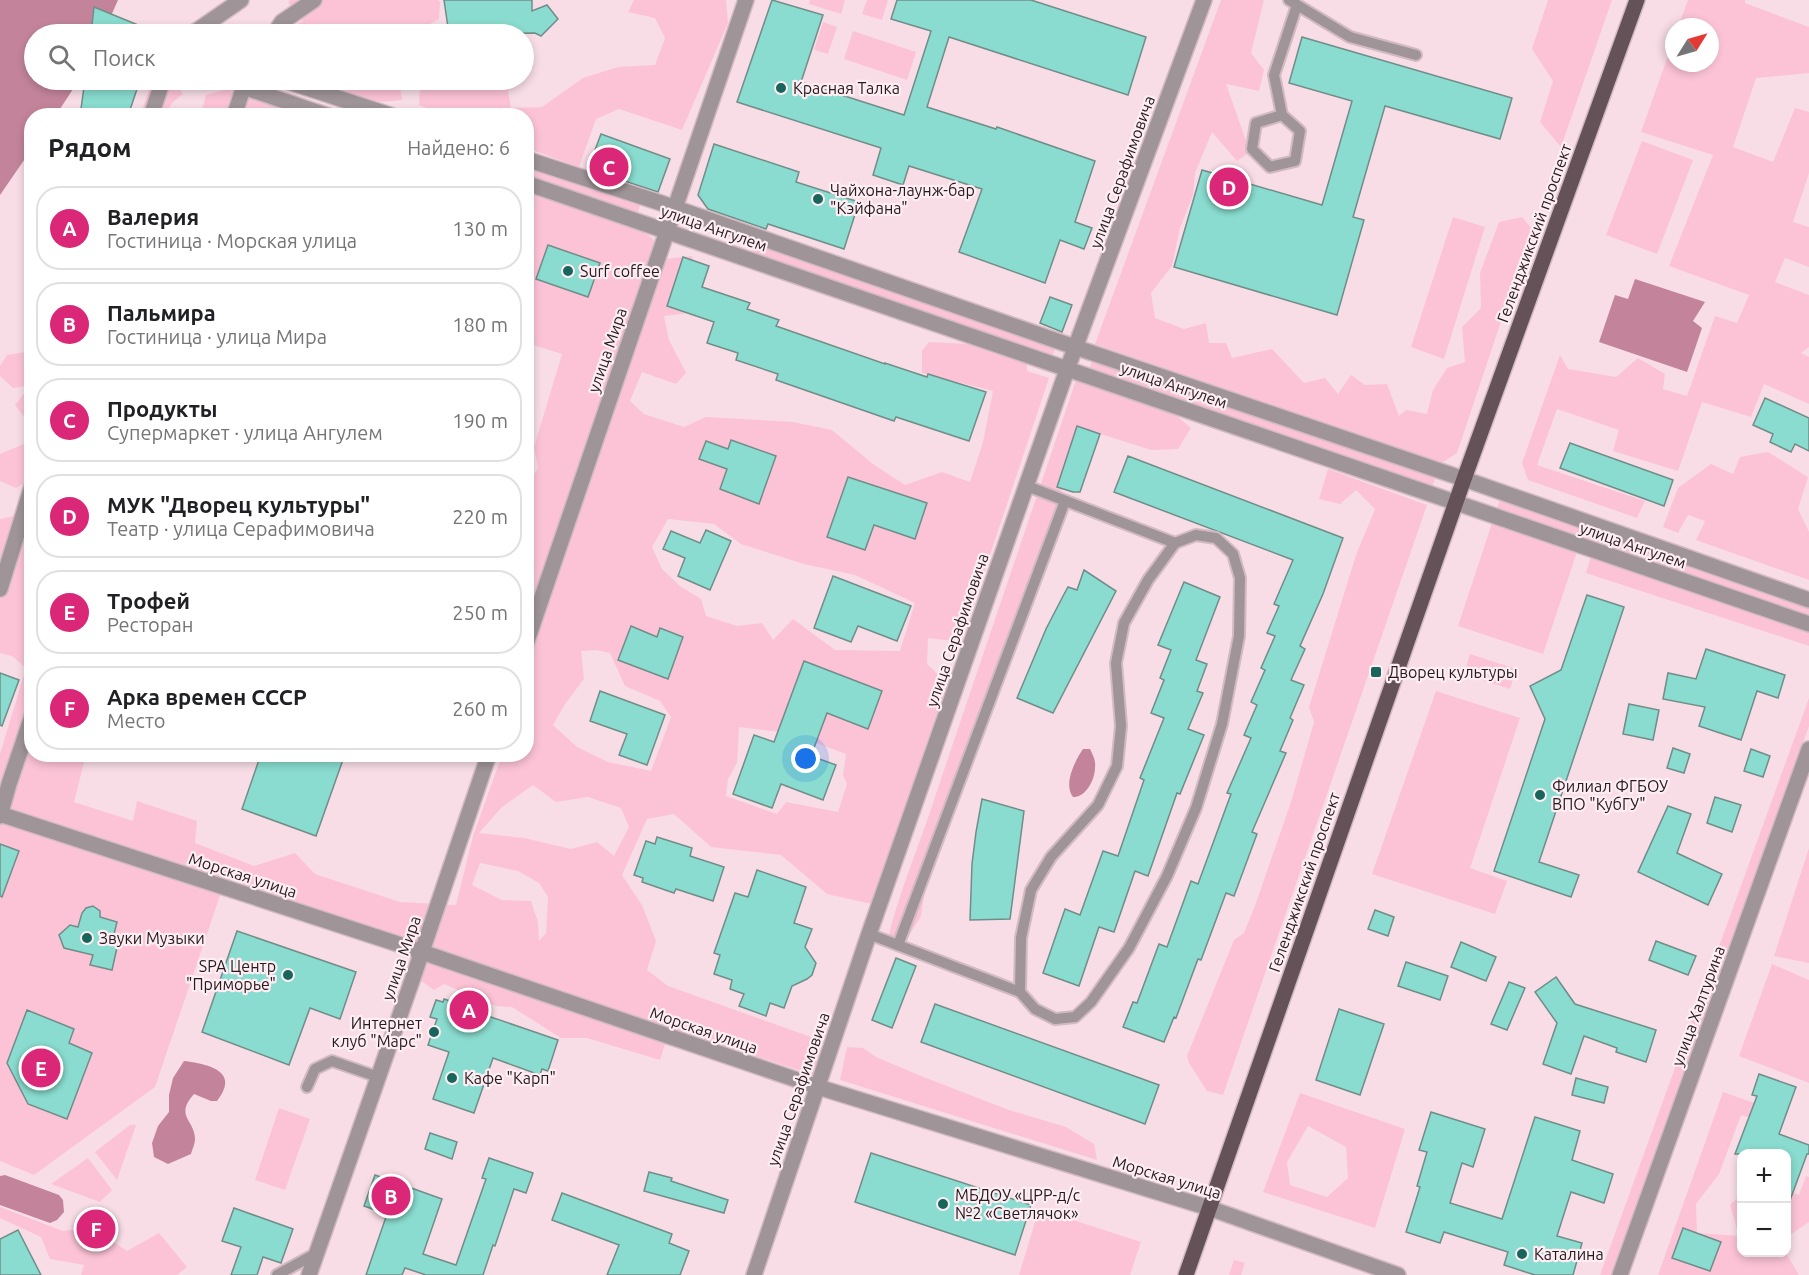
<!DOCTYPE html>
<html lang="ru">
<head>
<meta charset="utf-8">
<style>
  :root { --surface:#fff; --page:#f2f2f2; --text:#202124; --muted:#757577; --line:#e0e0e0; --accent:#db2777 }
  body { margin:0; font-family:Ubuntu,sans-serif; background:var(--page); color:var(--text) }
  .controls { position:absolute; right:18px; bottom:18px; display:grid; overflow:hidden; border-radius:12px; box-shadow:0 3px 9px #0003 }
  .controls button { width:54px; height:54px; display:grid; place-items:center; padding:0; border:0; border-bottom:2px solid var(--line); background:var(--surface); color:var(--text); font:30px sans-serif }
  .compass { position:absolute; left:1665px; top:18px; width:54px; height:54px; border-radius:50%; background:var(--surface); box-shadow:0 3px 9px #0003; rotate:53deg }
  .you { position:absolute; left:806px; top:759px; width:21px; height:21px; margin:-15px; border:4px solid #fff; border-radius:50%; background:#1a73e8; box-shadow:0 0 0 9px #1a73e833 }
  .badge { display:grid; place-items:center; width:39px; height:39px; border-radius:50%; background:var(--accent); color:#fff; font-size:20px; font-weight:700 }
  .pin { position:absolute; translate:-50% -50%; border:3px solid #fff; box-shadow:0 2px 6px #0006 }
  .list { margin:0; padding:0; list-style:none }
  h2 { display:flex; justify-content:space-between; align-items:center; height:78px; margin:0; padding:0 24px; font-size:26px }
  h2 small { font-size:20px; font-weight:400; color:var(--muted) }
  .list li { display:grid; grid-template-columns:39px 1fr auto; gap:18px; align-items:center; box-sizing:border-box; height:84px; margin:0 12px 12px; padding:0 12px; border:2px solid var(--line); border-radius:24px }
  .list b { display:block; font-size:22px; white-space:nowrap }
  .list p { margin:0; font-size:20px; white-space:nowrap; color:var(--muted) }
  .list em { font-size:20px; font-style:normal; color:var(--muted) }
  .icon { flex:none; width:33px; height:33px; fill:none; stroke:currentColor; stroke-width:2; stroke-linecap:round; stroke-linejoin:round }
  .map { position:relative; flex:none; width:1809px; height:1275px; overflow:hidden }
  .search { position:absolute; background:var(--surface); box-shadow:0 3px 9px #0003; left:24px; top:24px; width:510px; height:66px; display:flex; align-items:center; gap:15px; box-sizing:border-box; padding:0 21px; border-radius:33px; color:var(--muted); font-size:22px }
  .panel { position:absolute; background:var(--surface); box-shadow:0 3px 9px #0003; left:24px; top:108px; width:510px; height:654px; border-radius:24px }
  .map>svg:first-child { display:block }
  .green { fill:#fcc3d7; fill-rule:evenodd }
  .water { fill:#c3849b }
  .building { fill:#89dccf; stroke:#718d88; stroke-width:1.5 }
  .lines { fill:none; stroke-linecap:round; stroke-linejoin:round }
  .lane-casing { stroke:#d2bac2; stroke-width:14 }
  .street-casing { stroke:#d2bac2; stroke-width:18 }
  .primary-casing { stroke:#d2bac2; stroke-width:18 }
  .lane { stroke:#9f9498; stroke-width:10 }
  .street { stroke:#9f9498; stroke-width:15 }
  .primary { stroke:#655259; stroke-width:15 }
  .poi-dot { fill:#19645b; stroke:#feedf3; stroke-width:2 }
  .labels { text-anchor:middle; stroke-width:4.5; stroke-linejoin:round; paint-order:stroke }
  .poi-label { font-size:16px; fill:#241b1e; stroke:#feedf3; text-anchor:start }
  .street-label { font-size:16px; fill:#241b1e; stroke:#feedf3 }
</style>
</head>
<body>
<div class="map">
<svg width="1809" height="1275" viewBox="0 0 1809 1275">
  <rect width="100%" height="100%" fill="#f8dde6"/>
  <!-- green -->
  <g class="green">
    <polygon points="290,0 438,0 440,2 439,19 421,29 417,34 287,34 288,29 303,21 299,12 288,3"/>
    <polygon points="634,0 726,0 728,23 682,130 619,109 596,119 579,167 527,148 526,116 445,115 419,105 420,86 425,80 516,80 508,91 511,108 542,107 583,78 618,67 655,65 665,38 655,18 628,12"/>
    <polygon points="810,0 845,0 841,14 809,4"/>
    <polygon points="867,0 888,0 882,20 862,14"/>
    <polygon points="1221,0 1264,0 1251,53 1264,70 1259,91 1226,84 1250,152 1237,161 1212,132 1195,173 1193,195 1180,228 1172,266 1151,293 1155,318 1184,329 1206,323 1209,343 1226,343 1232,358 1272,349 1304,383 1325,378 1338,394 1351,375 1365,385 1387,384 1399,416 1406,410 1427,414 1433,390 1447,368 1465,362 1462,327 1481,308 1480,273 1499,222 1522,217 1532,229 1457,453 1440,464 1095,344"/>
    <polygon points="1548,0 1612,0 1561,147 1540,122 1553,81 1532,49"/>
    <polygon points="1688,0 1745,0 1745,3 1809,27 1809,73 1756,78 1733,147 1773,162 1795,108 1809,112 1809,173 1793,222 1809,227 1809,267 1785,258 1775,282 1809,295 1809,347 1801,353 1809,357 1809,404 1764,384 1751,417 1702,402 1678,471 1613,451 1619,430 1557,409 1537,465 1645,501 1637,518 1528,480 1522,463 1560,355 1568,369 1616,377 1638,358 1665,374 1663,389 1687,396 1715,316 1737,323 1749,295 1669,266 1713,155 1641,132 1674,39 1674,63 1710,63 1710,27 1678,27"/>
    <polygon points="823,22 837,27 828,54 814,50"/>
    <polygon points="853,31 916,52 907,80 844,59"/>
    <polygon points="152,80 174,80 183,94 173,102 164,115 140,116"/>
    <path d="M304 80H399L402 100C362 106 340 95 304 80Z"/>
    <polygon points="231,88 313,115 211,115 202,110 206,95"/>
    <polygon points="339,100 384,116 334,116"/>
    <polygon points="1642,141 1693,160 1657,254 1606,235"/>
    <polygon points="527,164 641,202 636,218 527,181"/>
    <path d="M527 189 629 222 652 238 664 259 692 256 701 287 689 313 664 316 669 340 686 373 676 384 642 372 630 401 644 414 684 427 706 417 793 422 832 430 873 464 905 485 942 472 970 482 983 442 993 391 922 373V351L929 342 970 344 1027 360V371L1049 378 961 642 928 638 927 664 947 683 872 904 827 894 781 855 711 847 674 814 647 819 622 875 642 905 656 941 647 970 668 986 822 1041 814 1075 401 940 226 878 155 1087 34 1175 0 1161V754L26 668 12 656 0 653V519L15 516 29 507 31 493 32 754 86 755 74 802 133 821 137 801 197 821 195 843 254 866 295 853 315 874 400 902 456 905 473 836 502 755 526 754 527 486 538 468 534 447 562 354 527 343ZM668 519 714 524 741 544 804 564 855 575 915 603 900 651 835 650 793 619 773 640 762 623 737 626 706 616 701 599 680 586 662 569 652 547ZM596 650 610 653 625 686 660 701 671 717 651 771 608 762 577 747 553 725 565 704 584 679 581 651ZM739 727 790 733 846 754 843 775 847 784 838 812 786 802 777 814 726 796 728 779 737 763ZM533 785 556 802 588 797 621 808 629 827 614 856 597 842 571 849 524 838 479 833 502 807ZM480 863 518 871 539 883 548 897 546 933 539 941 538 922 531 901 502 900 472 885Z"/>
    <polygon points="1453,217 1485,227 1444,359 1411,347"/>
    <polygon points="757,240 1056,345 1052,357 751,256"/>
    <polygon points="31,351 31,385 32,385 31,426 15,405 31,385 13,388 0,376 0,366 7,355"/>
    <polygon points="1093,359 1436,476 1432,487 1089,369"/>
    <path d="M1076 380 1172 412 1191 428 1178 449 1151 450 1079 427 1040 569 926 882 921 916 902 947 887 942C899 890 921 842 937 791 983 654 1030 517 1076 380Z"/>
    <polygon points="31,441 31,478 16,488 0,481 0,454"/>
    <polygon points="1768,452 1808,477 1798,509 1809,532 1809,580 1696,540 1705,521 1688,515 1678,533 1663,527 1678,488 1711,464 1733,474 1740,457"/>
    <polygon points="1328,469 1427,505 1223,1095 1207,1091 1189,1063 1187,1056 1234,940 1244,933 1256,903 1291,802 1314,722 1309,707 1356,555 1375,509 1356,490 1340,504 1319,499"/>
    <polygon points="1502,496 1809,604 1809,620 1495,512"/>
    <polygon points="1492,523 1577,552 1543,654 1458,626"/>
    <polygon points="1591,556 1809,631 1809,646 1586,573"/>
    <polygon points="1470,654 1516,669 1510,689 1464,674"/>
    <polygon points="1436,691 1520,718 1470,868 1507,881 1495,914 1372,874"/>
    <polygon points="1809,698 1809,726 1612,1275 1600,1275"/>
    <polygon points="1809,848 1809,963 1774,956"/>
    <polygon points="426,962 666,1041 660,1060 587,1038 561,1038 512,1007 496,1006 444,984 434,990 420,980"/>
    <polygon points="1772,964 1809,980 1809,1083 1739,1056"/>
    <polygon points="847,1047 863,1048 876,1057 921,1076 1009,1110 1066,1127 1094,1144 1097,1160 840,1080"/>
    <polygon points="1723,1092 1782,1113 1778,1127 1741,1115 1719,1174 1696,1204 1697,1233 1739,1236 1730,1205 1741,1195 1742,1252 1786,1253 1799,1275 1658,1275"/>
    <path d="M1300 1093 1405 1129 1375 1228 1263 1192ZM1308 1126 1346 1147 1348 1178 1327 1197 1290 1185 1287 1162Z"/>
    <polygon points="279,1108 310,1119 285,1190 255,1180"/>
    <polygon points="130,1125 136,1125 117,1180 95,1152"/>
    <polygon points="88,1158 112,1190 100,1202 51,1184"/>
    <polygon points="1806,1176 1809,1177 1809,1222 1787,1237 1787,1191 1799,1195"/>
    <polygon points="0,1207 63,1231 92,1227 127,1251 159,1233 187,1267 177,1275 81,1275 84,1265 50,1259 41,1237 0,1218"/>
    <polygon points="1039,1209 1141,1242 1130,1275 1019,1275"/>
    <polygon points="1234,1260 1245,1263 1241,1275 1229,1275"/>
  </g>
  <!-- water -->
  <g class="water">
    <polygon points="0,0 118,0 103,34 34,34 34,80 79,80 56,115 32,116 31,150 0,195"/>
    <polygon points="1635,279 1705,302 1693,321 1702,328 1687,372 1599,342 1615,295 1628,299"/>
    <path d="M1083 749H1090C1093 755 1096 761 1095 768 1095 780 1085 798 1073 797 1063 784 1075 761 1083 749Z"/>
    <path d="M184 1061C208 1064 241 1071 217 1101H211L194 1094C174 1116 195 1120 195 1139 195 1144 192 1150 191 1154L168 1164 154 1157 152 1143 158 1126 169 1112V1095L173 1078Z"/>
    <polygon points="5,1175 59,1195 63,1200 64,1212 57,1220 50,1223 0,1205 0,1176"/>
  </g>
  <!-- building -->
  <g class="building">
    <polygon points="444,0 532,0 532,11 547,5 558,19 541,36 535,33 449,34"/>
    <polygon points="772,0 823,15 801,82 904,115 931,31 891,19 897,0 1031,0 1146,37 1128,95 949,37 927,107 996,129 997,127 1095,161 1075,222 1092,228 1084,249 1060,240 1045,283 959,252 982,189 909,166 903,185 873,175 881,148 737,102"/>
    <polygon points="94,7 160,34 91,34"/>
    <polygon points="1302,37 1512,98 1500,139 1385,106 1353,217 1364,220 1337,315 1174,267 1202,170 1322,205 1352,101 1289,83"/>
    <polygon points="85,80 140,80 128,116 80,116"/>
    <polygon points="601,134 670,159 658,192 588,169"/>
    <polygon points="714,144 799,172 796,182 859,202 844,249 768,224 766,229 708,209 698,195"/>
    <polygon points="548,245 600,263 588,297 536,279"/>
    <polygon points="683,257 709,266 702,287 750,303 747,309 779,320 776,326 885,364 885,363 927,377 928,374 986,392 969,441 896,417 894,421 776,380 778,374 736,360 738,353 707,343 714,322 667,306"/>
    <polygon points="1050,297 1072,305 1062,332 1040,323"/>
    <polygon points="1765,398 1809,418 1809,451 1795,444 1791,452 1770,442 1773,434 1753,425"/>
    <polygon points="1077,426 1100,434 1080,492 1073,492 1057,487"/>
    <polygon points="731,440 776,456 759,504 720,489 727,469 699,459 706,441 728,449"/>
    <polygon points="1570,443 1673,480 1664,506 1560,468"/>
    <polygon points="1128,456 1343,538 1323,594 1300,646 1305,649 1291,680 1304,685 1290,718 1293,720 1280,751 1286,753 1252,832 1257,834 1234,896 1226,893 1201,960 1198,959 1176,1018 1174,1017 1164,1042 1123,1027 1133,1002 1137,1003 1159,944 1167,947 1191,881 1198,884 1231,794 1227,793 1251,738 1244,735 1257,705 1251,702 1265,670 1261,668 1275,636 1267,633 1279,606 1274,604 1293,560 1114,492"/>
    <polygon points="848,477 927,503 915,539 874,525 865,550 827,537"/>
    <polygon points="706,530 731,541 710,590 678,576 685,558 663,549 671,531 700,543"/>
    <polygon points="1084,570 1116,591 1053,713 1017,698 1046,629 1062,598 1068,587 1077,590"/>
    <polygon points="833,576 911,606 897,641 858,626 851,642 814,628"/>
    <polygon points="1184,582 1220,597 1196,660 1207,664 1197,691 1203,693 1188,729 1204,735 1180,794 1177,793 1148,876 1135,871 1114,932 1099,927 1079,986 1043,973 1065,909 1080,915 1103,851 1118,856 1144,780 1140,778 1164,718 1151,713 1164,680 1160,678 1171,650 1158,645"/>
    <polygon points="1587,595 1624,607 1539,862 1579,875 1571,897 1494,871 1545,719 1530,686 1561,670"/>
    <polygon points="631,626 657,637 660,628 683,637 668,679 618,660"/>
    <polygon points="1706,649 1785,675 1778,698 1757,691 1741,740 1699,726 1705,707 1663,699 1668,673 1696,679"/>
    <polygon points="804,661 882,691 868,729 827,713 811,756 836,765 823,800 781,784 772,808 733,794 754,735 774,742"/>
    <polygon points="0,673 19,680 2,726 0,725"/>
    <polygon points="600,691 665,715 647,765 619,755 627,734 590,721"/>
    <polygon points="1629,704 1659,710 1653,740 1623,734"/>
    <polygon points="1673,748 1690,754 1684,773 1667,768"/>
    <polygon points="1751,749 1770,756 1763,777 1744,771"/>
    <polygon points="261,754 345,754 316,836 242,809"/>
    <polygon points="1715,797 1741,805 1732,832 1707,823"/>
    <polygon points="982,799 1024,811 1010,919 970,920 972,864 976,832"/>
    <polygon points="1668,806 1691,814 1677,853 1722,874 1708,905 1638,872"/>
    <polygon points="657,837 692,848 690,856 724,867 713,901 676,889 674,893 642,882 643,878 634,875 646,841 655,844"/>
    <polygon points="0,844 19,851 2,897 0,896"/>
    <polygon points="757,870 806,887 794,923 812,929 805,947 816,963 812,975 807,979 792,986 784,1008 770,1003 766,1016 739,1006 744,994 730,989 732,980 714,974 720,955 714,953 735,893 748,897"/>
    <polygon points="93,906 100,911 100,917 117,922 112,942 118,943 112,970 90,965 93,955 64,948 59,935 70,925 78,927 82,913 86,908"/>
    <polygon points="1375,910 1394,917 1388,936 1368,929"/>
    <polygon points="237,931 356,972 340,1019 310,1008 289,1065 202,1032"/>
    <polygon points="1656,941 1696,956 1688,975 1649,960"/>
    <polygon points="1461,942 1496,957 1486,981 1451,967"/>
    <polygon points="896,958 916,966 892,1028 872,1020"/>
    <polygon points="1406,962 1448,976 1440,1000 1398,986"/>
    <polygon points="1556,977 1575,1004 1656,1030 1646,1062 1616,1052 1617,1048 1584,1036 1571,1074 1543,1064 1557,1023 1535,992"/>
    <polygon points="1509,982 1525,988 1507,1030 1491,1024"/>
    <polygon points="444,999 483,1012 482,1014 558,1040 548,1071 542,1069 540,1075 493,1058 474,1113 433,1099 449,1052 428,1045 437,1019 430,1017 436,1000 443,1002"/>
    <polygon points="935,1004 1159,1085 1145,1124 921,1042"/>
    <polygon points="1339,1009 1384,1024 1360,1095 1316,1080"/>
    <polygon points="27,1010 74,1029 69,1043 92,1053 67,1119 28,1104 7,1063"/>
    <polygon points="1759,1074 1796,1087 1779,1134 1809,1145 1809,1154 1807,1154 1789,1203 1786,1202 1786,1154 1735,1154 1757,1096 1752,1095"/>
    <polygon points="1576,1078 1608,1087 1604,1103 1572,1095"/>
    <polygon points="1431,1112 1485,1129 1473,1167 1462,1163 1450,1203 1502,1219 1535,1117 1580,1131 1572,1160 1613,1174 1604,1203 1571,1192 1557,1236 1582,1243 1573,1275 1535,1275 1504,1265 1508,1252 1444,1232 1440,1243 1406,1232 1420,1187 1417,1186 1427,1152 1419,1150"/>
    <polygon points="430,1133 457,1142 452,1159 425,1149"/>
    <polygon points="871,1153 1031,1205 1015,1255 855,1202"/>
    <polygon points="489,1158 533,1173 526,1193 514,1189 495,1246 493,1245 483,1275 426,1275 405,1268 402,1275 366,1275 387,1214 364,1206 375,1175 442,1199 423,1254 456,1265 486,1179 482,1178"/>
    <polygon points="649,1172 672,1178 671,1181 728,1200 724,1213 644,1191"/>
    <polygon points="562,1193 672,1234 669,1243 689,1251 680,1275 607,1275 619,1245 552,1220"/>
    <polygon points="234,1208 293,1229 281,1263 263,1257 257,1275 231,1275 241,1247 222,1241"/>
    <polygon points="1683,1228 1721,1242 1710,1271 1672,1258"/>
    <polygon points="18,1230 41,1275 0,1275 0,1239"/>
  </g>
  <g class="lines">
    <defs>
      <g id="lane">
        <polyline points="1289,0 1350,37 1416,55"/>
        <polyline points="1282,115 1300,131 1295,161 1270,167 1252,149 1256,123 1282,115 1274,75 1297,5"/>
        <polyline points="869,934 1020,992 1035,1009 1055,1019 1075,1017 1091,1002 1129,948 1167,876 1196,808 1222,724 1239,636 1240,578 1233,554 1216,538 1196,535 1175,543 1027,486"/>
        <polyline points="898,945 1065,501"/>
        <polyline points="1020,992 1021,938 1031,890 1051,857 1098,805 1117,766 1121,726 1116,663 1124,623 1148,580 1175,543"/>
        <polyline points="307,1087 315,1069 332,1061 378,1077"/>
        <polyline points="277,1275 317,1253"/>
      </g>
      <g id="street">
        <polyline points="192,34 241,0"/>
        <polyline points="274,34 282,22 314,0"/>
        <polyline points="283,80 393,116"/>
        <polyline points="243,87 329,116"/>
        <polyline points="151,116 163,80"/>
        <polyline points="234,116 246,80"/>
        <polyline points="526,159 661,203 1063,343 1464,479 1809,600"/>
        <path d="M526 183C955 328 1381 478 1809 624"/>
        <polyline points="0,589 32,486"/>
        <polyline points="526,644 746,0"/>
        <polyline points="0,814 404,946 818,1087 1209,1208 1398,1275"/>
        <polyline points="0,816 9,784 32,716"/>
        <polyline points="309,1275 415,972 489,754"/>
        <polyline points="754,1275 869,934 1068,367 1204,0"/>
        <polyline points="1620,1275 1809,749"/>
      </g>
      <polyline id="primary" points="1186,1275 1464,479 1637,0"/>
    </defs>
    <!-- lane casing -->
    <use href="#lane" class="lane-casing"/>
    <!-- street casing -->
    <use href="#street" class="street-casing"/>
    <!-- primary casing -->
    <use href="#primary" class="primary-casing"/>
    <!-- lane -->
    <use href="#lane" class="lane"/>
    <!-- street -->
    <use href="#street" class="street"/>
    <!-- primary -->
    <use href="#primary" class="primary"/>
  </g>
  <!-- markers -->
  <g class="poi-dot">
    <circle cx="781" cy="88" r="6"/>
    <circle cx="818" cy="199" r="6"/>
    <circle cx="568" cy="271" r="6"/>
    <rect x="1370" y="666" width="12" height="12" rx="3"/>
    <circle cx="1540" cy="795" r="6"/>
    <circle cx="87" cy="938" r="6"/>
    <circle cx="288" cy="975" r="6"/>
    <circle cx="434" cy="1032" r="6"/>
    <circle cx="452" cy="1078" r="6"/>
    <circle cx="943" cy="1204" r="6"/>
    <circle cx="1522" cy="1254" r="6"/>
  </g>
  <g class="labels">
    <!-- poi labels -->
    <g class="poi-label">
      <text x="793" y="94">Красная Талка</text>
      <text x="830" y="196">Чайхона-лаунж-бар<tspan x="830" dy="18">"Кэйфана"</tspan></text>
      <text x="580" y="277">Surf coffee</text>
      <text x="1388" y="678">Дворец культуры</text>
      <text x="1552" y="792">Филиал ФГБОУ<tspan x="1552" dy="18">ВПО "КубГУ"</tspan></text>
      <text x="99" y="944">Звуки Музыки</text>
      <text x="276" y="972" text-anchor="end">SPA Центр<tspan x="276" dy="18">"Приморье"</tspan></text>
      <text x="422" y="1029" text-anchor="end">Интернет<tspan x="422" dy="18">клуб "Марс"</tspan></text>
      <text x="464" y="1084">Кафе "Карп"</text>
      <text x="955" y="1201">МБДОУ «ЦРР-д/с<tspan x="955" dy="18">№2 «Светлячок»</tspan></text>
      <text x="1534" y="1260">Каталина</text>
    </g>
    <!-- street labels -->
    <g class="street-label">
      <text transform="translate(1122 172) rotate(-70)" y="6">улица Серафимовича</text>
      <text transform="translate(714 228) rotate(19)" y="6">улица Ангулем</text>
      <text transform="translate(1534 233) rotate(-70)" y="6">Геленджикский проспект</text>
      <text transform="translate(607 350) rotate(-71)" y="6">улица Мира</text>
      <text transform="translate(1174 385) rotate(19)" y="6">улица Ангулем</text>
      <text transform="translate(1633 545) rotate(19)" y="6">улица Ангулем</text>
      <text transform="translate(957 630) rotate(-71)" y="6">улица Серафимовича</text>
      <text transform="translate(243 875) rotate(18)" y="6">Морская улица</text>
      <text transform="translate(1304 882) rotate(-71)" y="6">Геленджикский проспект</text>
      <text transform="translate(401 958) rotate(-71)" y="6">улица Мира</text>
      <text transform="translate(1698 1006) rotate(-70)" y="6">улица Халтурина</text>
      <text transform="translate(704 1030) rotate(19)" y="6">Морская улица</text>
      <text transform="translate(798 1089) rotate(-71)" y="6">улица Серафимовича</text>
      <text transform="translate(1167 1177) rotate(17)" y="6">Морская улица</text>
    </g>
  </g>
</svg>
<div class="controls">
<button>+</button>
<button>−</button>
</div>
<svg class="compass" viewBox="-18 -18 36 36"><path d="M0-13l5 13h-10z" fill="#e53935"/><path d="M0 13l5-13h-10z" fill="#757577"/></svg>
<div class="you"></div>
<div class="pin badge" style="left:469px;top:1010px">A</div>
<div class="pin badge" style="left:391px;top:1196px">B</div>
<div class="pin badge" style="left:609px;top:167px">C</div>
<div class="pin badge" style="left:1229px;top:187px">D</div>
<div class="pin badge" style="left:41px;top:1068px">E</div>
<div class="pin badge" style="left:96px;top:1229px">F</div>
<div class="search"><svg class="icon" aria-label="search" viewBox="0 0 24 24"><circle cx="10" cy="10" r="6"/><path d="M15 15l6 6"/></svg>Поиск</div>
<section class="panel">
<h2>Рядом<small>Найдено: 6</small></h2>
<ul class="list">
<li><span class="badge">A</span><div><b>Валерия</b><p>Гостиница · Морская улица</p></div><em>130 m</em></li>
<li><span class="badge">B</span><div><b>Пальмира</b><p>Гостиница · улица Мира</p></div><em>180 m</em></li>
<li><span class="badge">C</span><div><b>Продукты</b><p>Супермаркет · улица Ангулем</p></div><em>190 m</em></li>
<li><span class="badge">D</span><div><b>МУК &quot;Дворец культуры&quot;</b><p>Театр · улица Серафимовича</p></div><em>220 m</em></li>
<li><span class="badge">E</span><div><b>Трофей</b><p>Ресторан</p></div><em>250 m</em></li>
<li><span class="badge">F</span><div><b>Арка времен СССР</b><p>Место</p></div><em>260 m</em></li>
</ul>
</section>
</div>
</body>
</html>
